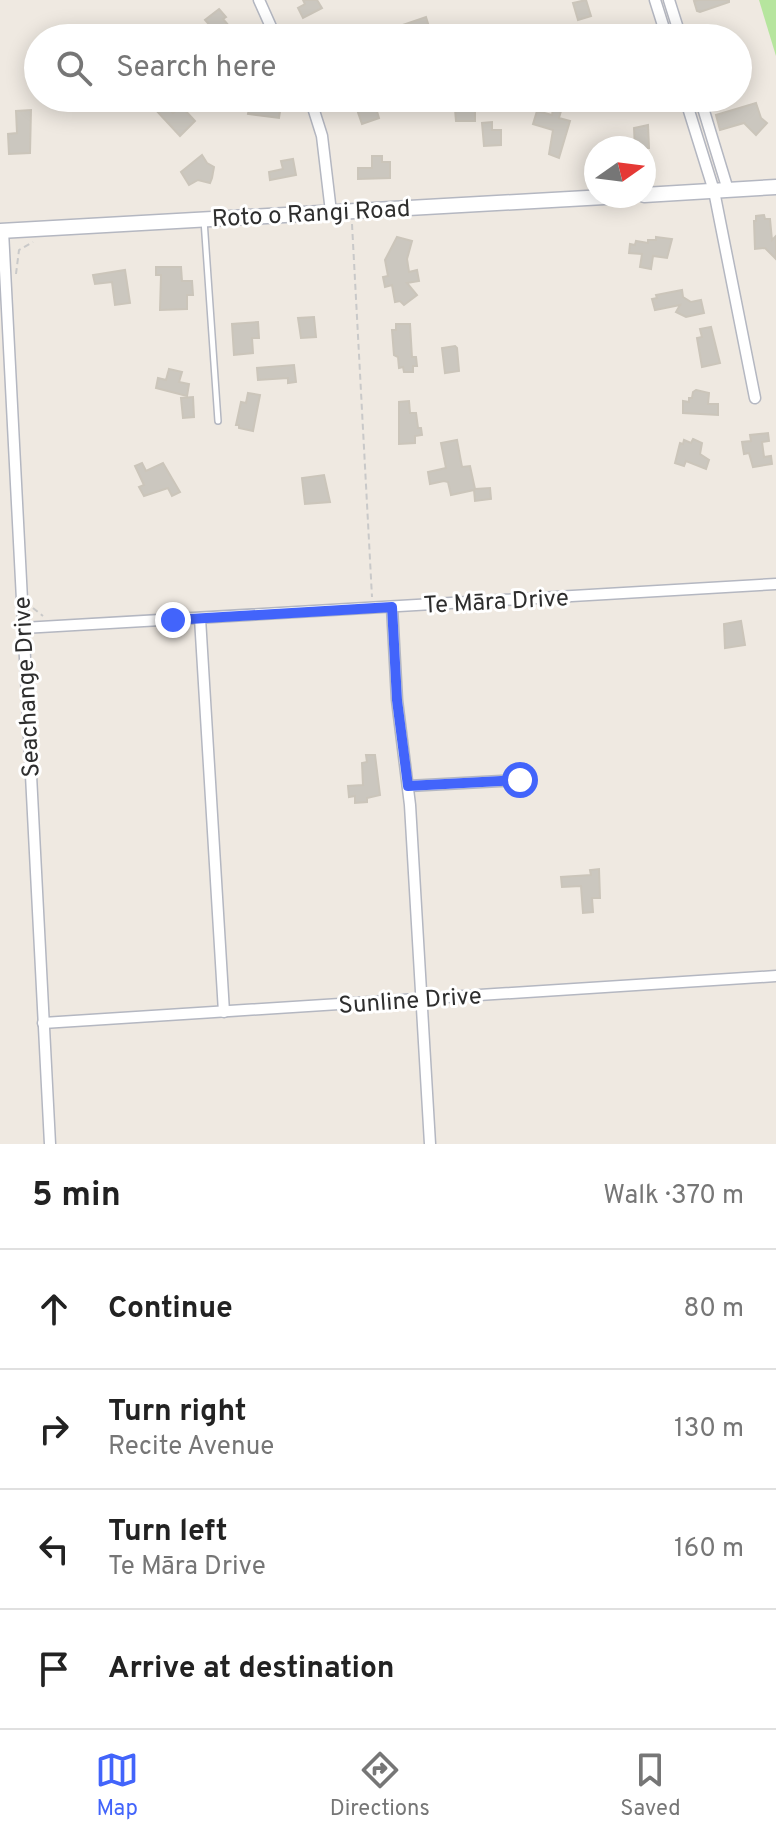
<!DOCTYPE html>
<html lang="en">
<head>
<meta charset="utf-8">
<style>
  :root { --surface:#fff; --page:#f2f2f2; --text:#222; --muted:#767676; --line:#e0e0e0; --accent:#4264fb }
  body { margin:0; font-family:Overpass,sans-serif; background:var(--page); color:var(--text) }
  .compass { position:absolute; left:584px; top:136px; width:72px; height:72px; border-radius:50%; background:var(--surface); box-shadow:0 4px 20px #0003; rotate:76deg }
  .stop { position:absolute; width:24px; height:24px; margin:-18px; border:6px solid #4264fb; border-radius:50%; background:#fff }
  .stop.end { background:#4264fb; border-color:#fff; box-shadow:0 2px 8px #0008 }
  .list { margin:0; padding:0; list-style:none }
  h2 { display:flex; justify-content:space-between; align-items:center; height:104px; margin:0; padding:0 32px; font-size:34px }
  h2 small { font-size:26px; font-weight:400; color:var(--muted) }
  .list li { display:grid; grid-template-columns:52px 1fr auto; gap:24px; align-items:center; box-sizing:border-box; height:120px; padding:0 32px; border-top:2px solid var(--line) }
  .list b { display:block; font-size:30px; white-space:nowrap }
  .list p { margin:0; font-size:26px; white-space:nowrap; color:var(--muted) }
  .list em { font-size:26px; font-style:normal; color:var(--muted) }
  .icon { flex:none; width:44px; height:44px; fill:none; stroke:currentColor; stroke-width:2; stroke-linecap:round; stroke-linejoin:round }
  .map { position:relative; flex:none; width:776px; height:1144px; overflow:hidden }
  .search { position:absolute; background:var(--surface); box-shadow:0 4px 20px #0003; left:24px; right:24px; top:24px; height:88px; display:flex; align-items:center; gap:20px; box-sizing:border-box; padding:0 28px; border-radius:44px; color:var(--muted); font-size:30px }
  .sheet { height:584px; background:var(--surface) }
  nav { display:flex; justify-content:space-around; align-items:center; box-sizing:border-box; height:112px; border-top:2px solid var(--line); background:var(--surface); font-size:22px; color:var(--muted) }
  nav a { display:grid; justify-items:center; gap:4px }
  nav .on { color:var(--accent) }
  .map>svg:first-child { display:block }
  .green { fill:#b6e59e }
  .building { fill:#cbc7bf; stroke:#cbc5ba; stroke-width:2 }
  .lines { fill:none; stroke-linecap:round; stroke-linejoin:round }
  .lane-casing { stroke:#b4b7c1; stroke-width:8 }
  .street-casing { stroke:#b4b7c1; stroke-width:13 }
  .secondary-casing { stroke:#b4b7c1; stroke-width:17 }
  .path { stroke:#c9c9c9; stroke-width:2; stroke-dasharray:6 4; stroke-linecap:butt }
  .lane { stroke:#fff; stroke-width:5 }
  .street { stroke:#fff; stroke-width:10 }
  .secondary { stroke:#fff; stroke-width:14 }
  .route { stroke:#4264fb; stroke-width:10 }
  .labels { text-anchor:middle; stroke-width:6; stroke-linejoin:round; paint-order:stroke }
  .street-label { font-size:24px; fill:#2e2e2e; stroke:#fff }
</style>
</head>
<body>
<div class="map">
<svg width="776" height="1144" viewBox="0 0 776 1144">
  <rect width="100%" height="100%" fill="#efe9e1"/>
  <!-- green -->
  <polygon class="green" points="759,0 776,0 776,56"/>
  <!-- building -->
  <g class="building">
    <polygon points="303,0 317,0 322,8 303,18 298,8 305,4"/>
    <polygon points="586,0 591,16 578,20 573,3"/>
    <polygon points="699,0 729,0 729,2 700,12 697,11 694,1"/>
    <polygon points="219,9 226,17 223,19 236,34 231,38 221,38 205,20"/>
    <polygon points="426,17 430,30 442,26 446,34 436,38 407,38 403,25"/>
    <polygon points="233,98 267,98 267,101 281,105 279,118 248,114 249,109 232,106"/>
    <polygon points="353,98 373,98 379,118 362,124"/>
    <polygon points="163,102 173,113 181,106 195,121 180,136 155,109"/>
    <polygon points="756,103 761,118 767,123 756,135 744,123 720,130 716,115"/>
    <polygon points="455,109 475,109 475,121 456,121"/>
    <polygon points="553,109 561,111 559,118 570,121 559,158 549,154 553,130 533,124 537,111 552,115"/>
    <polygon points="31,110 30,153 9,154 8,134 17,133 16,111"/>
    <polygon points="492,122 492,130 501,130 501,145 484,146 482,123"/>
    <polygon points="648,125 649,148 635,148 634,128"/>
    <polygon points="202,155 207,163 214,167 212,178 210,183 198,180 189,185 181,172"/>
    <polygon points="372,156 382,156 382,162 390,162 390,178 358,179 358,168 372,168"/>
    <polygon points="293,159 296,175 270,180 269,172 283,169 281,161"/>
    <polygon points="764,215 765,219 770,219 772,240 776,236 776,259 765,248 755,249 754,221 756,221 756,216"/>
    <polygon points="397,237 412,241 407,259 409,272 417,270 419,281 407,283 417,295 404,305 400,301 395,302 392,285 385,287 383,277 388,276 385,260"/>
    <polygon points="656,237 672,239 667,258 653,256 651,269 640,267 642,254 629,253 630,244 635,245 636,241 648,243 648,240 656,240"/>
    <polygon points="156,267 181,267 182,281 192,281 193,295 187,295 187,309 160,310 161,275 156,275"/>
    <polygon points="125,270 130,303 115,305 112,282 95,284 93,275"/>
    <polygon points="682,290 683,297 691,302 701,300 704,313 686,317 676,312 680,305 655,310 652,299 657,298 656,295"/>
    <polygon points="314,317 316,337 301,338 298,318"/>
    <polygon points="258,322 259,338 252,338 253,353 234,355 232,324"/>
    <polygon points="396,324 410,324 412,357 416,357 417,366 413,366 413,372 404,372 403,367 399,368 398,357 394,355 392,330 396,330"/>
    <polygon points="711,327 720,363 702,367 697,338 702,337 700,329"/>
    <polygon points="455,346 457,348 459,371 445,373 442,348"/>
    <polygon points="294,365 296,382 288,383 288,378 258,380 257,368"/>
    <polygon points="169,369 182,372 179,382 189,384 187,396 156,388 158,378 166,380"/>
    <polygon points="696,390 709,393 708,404 718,404 718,415 683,413 683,401 689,402 689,398 692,398 693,392"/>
    <polygon points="248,393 260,395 253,431 239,428 239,425 236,425 241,402 246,403"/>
    <polygon points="193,397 194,417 183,418 181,398"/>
    <polygon points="409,401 410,413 416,413 418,428 421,428 422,435 415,436 415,443 399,444 399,402"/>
    <polygon points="768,433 769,441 762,442 764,457 771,456 772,464 753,467 749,453 744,454 742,442 751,441 750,435"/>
    <polygon points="693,439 702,443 700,454 709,460 706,469 686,461 684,466 675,463 680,443 683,444 684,440 691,443"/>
    <polygon points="457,440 462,467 470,466 475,489 490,488 491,499 475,501 474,490 451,495 448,482 444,481 430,484 428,472 446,468 441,443"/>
    <polygon points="142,463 146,471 163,463 180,492 172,496 168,488 144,496 139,487 144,485 135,466"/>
    <polygon points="324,475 330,502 305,504 302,478"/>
    <polygon points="741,621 745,645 725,648 724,624"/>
    <polygon points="366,755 375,755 380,795 367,798 367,802 355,803 355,796 349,797 348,786 363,785 362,763 367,762"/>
    <polygon points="599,869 600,898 592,898 593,912 583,913 581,886 562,887 561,877 591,875 590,870"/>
  </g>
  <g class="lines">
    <defs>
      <polyline id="lane" points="204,220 218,421"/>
      <g id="street">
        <polyline points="259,0 276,38"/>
        <polyline points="655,0 667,38"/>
        <polyline points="669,0 681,38"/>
        <polyline points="310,98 322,136 331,212"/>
        <polyline points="685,98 714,191 755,398"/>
        <polyline points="700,98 728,190"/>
        <polyline points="3,231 50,1144"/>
        <polyline points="392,607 397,700 410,805 430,1144"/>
        <polyline points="200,618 224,1012"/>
        <polyline points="23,628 776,584"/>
        <polyline points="408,786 520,780"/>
        <polyline points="43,1023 776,976"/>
      </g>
      <g id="secondary">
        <polyline points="644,195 776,187"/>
        <polyline points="0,231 622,196"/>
      </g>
    </defs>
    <!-- lane casing -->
    <use href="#lane" class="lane-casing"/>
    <!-- street casing -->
    <use href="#street" class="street-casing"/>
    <!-- secondary casing -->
    <use href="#secondary" class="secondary-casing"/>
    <!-- path -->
    <g class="path">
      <polyline points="352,224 372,597"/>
      <polyline points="16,274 19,250 33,242"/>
      <polyline points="33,608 43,616"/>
    </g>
    <!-- lane -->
    <use href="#lane" class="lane"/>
    <!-- street -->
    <use href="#street" class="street"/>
    <!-- secondary -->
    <use href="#secondary" class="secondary"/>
  </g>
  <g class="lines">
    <!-- route -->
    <polyline class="route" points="173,620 392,607 397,700 408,786 520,780"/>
  </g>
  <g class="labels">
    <!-- street labels -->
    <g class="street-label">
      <text transform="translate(311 213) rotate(-3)" y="8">Roto o Rangi Road</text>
      <text transform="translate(496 601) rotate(-3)" y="8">Te Māra Drive</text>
      <text transform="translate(26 687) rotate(-93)" y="8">Seachange Drive</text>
      <text transform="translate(410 1000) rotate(-4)" y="8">Sunline Drive</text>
    </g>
  </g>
</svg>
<svg class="compass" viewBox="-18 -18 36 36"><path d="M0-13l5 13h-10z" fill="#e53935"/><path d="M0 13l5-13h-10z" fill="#767676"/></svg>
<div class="stop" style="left:520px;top:780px"></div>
<div class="stop end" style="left:173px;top:620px"></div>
<div class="search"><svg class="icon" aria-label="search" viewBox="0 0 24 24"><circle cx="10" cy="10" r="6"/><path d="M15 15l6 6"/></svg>Search here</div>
</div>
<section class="sheet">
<h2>5 min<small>Walk · 370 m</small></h2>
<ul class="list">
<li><svg class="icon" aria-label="ahead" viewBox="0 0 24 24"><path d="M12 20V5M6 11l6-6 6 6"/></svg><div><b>Continue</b></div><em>80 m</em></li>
<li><svg class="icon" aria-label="right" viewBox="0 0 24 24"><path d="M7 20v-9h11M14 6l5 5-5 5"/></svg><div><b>Turn right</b><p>Recite Avenue</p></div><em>130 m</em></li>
<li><svg class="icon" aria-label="left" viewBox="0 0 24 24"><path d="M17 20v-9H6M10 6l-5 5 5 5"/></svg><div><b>Turn left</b><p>Te Māra Drive</p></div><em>160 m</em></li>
<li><svg class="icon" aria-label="arrive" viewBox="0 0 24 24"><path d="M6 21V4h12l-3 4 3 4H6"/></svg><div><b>Arrive at destination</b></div></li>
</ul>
</section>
<nav>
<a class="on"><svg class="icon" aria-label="map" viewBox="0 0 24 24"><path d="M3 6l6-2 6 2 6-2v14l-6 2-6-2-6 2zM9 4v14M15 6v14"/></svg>Map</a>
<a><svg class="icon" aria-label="directions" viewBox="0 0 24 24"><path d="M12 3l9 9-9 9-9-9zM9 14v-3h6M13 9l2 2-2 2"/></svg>Directions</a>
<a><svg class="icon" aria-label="saved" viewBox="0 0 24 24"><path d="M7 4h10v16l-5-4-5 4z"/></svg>Saved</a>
</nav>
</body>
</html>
